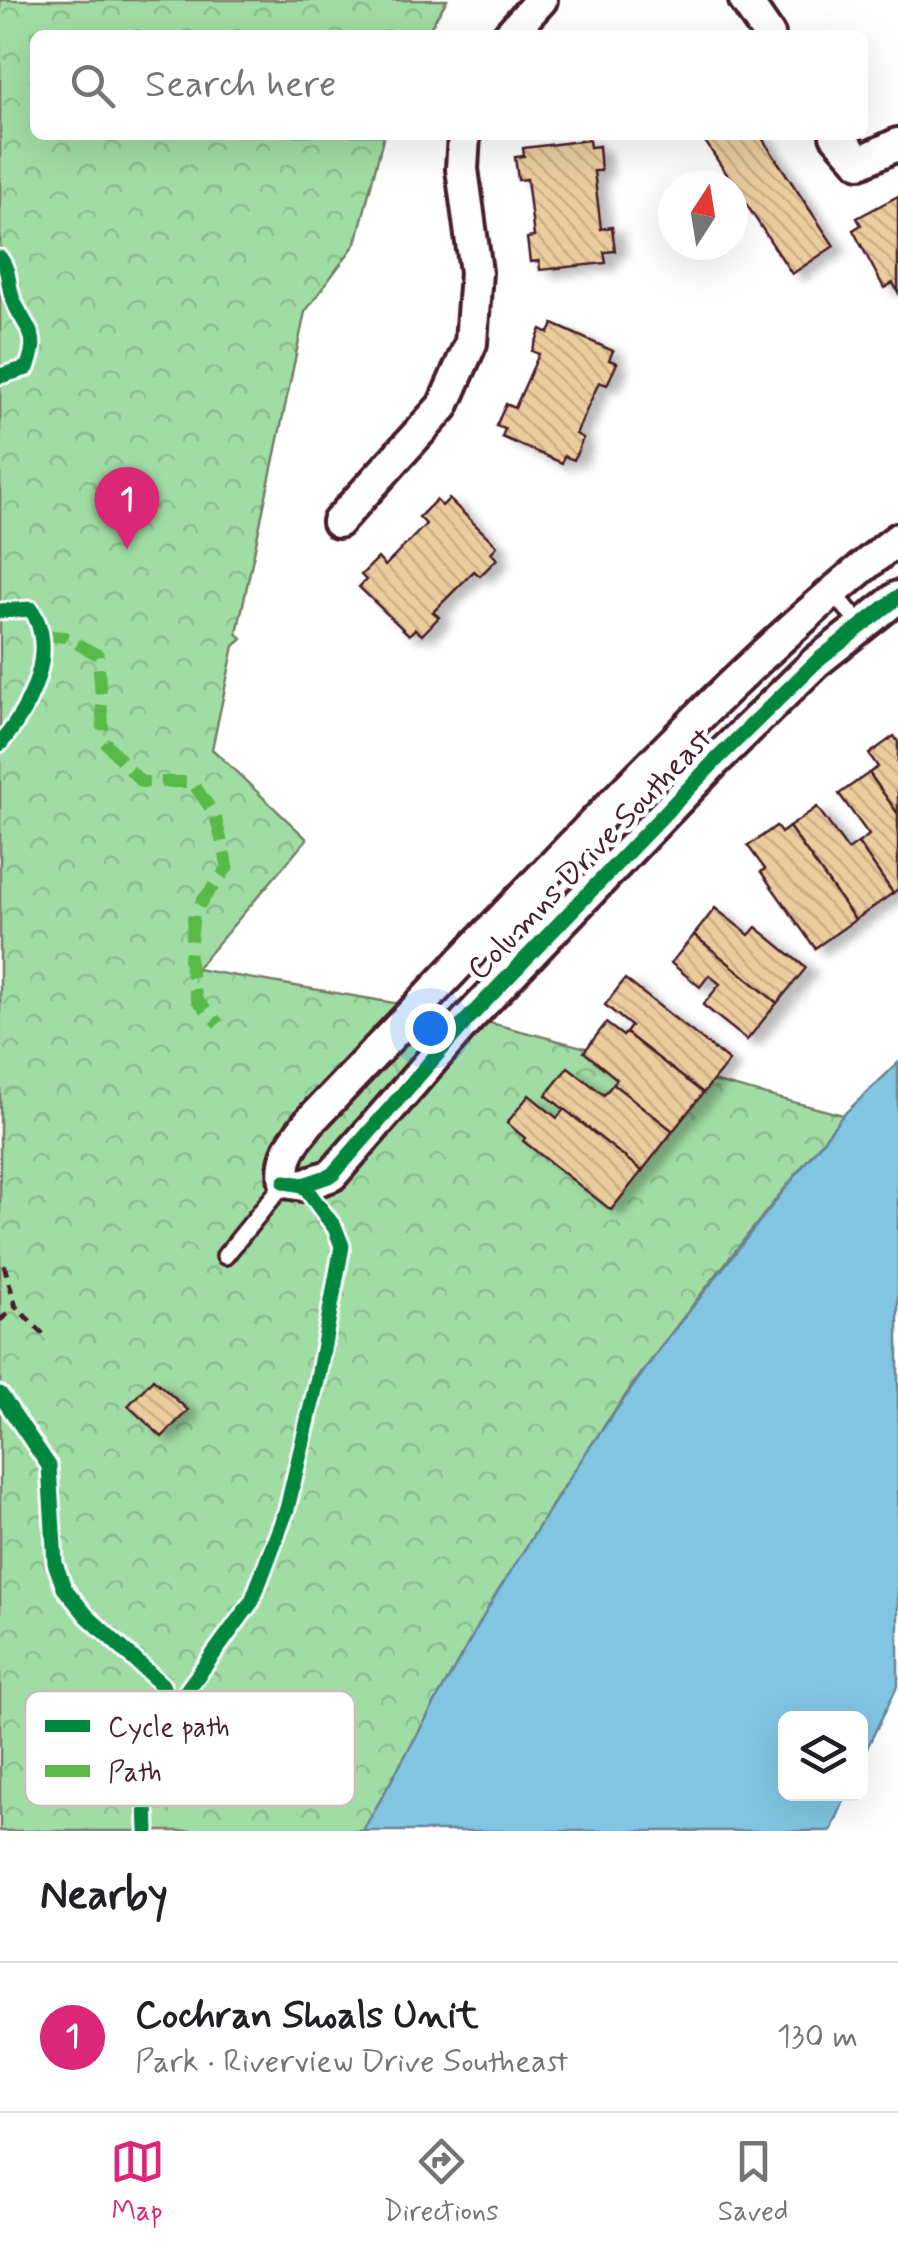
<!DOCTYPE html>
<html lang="en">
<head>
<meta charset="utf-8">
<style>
  :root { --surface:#fff; --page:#f6f6f6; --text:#202124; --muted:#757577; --line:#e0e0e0; --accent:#db2777 }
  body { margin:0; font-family:Mynerve,sans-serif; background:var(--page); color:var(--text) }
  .controls { position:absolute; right:30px; bottom:30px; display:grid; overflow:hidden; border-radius:15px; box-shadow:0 10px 40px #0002 }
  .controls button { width:90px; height:90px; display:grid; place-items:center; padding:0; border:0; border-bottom:2px solid var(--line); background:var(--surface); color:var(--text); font:50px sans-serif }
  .compass { position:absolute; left:658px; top:170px; width:90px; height:90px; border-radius:50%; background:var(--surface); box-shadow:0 10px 40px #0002; rotate:12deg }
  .you { position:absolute; left:430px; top:1028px; width:35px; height:35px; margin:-25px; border:8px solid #fff; border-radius:50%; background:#1a73e8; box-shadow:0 0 0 15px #1a73e833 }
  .badge { display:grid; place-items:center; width:65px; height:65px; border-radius:50%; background:var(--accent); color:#fff; font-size:32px; font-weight:700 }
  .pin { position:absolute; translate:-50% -82px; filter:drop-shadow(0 2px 5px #0008) }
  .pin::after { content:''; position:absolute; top:52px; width:35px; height:30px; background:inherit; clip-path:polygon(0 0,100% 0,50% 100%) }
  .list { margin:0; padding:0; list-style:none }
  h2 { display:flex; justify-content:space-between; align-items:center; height:130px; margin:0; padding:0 40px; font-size:42px }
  h2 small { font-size:32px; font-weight:400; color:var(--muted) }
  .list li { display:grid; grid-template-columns:65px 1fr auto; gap:30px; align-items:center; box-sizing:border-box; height:150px; padding:0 40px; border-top:2px solid var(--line) }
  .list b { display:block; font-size:38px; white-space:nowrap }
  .list p { margin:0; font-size:32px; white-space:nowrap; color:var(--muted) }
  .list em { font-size:32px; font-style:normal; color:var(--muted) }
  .icon { flex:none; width:55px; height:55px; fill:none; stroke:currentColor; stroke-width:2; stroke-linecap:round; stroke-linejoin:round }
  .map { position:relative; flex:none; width:898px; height:1831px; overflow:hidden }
  .search { position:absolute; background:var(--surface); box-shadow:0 10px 40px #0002; left:30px; right:30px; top:30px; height:110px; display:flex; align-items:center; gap:25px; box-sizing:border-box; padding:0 35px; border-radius:15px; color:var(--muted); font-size:38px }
  .sheet { height:280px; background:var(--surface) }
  nav { display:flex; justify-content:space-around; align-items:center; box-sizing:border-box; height:140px; border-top:2px solid var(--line); background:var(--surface); font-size:28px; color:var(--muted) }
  nav a { display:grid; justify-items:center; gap:5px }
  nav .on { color:var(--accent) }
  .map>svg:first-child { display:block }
  .park { fill:url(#park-crowns); stroke:#757e68; stroke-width:2.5 }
  .water { fill:#81c5e2; stroke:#6b8399; stroke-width:2.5 }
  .building { fill:url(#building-back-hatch); stroke:#4a1f2b; stroke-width:2.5; filter:url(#shadow) }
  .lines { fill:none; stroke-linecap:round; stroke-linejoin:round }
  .lane-casing { stroke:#4a1f2b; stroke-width:22 }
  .street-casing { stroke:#4a1f2b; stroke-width:38 }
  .path { stroke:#4a1f2b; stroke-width:5; stroke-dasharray:10 8; stroke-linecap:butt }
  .lane { stroke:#fff; stroke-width:15 }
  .street { stroke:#fff; stroke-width:30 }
  .quiet { stroke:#58b947; stroke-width:12; stroke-dasharray:25 12; stroke-linecap:butt }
  .cycleway-casing { stroke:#fff; stroke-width:21 }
  .cycleway { stroke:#00873e; stroke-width:15 }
  .labels { text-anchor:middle; stroke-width:9; stroke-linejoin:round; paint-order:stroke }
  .street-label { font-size:32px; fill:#4a1f2b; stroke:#fff }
  .key { fill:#fff; stroke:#c9bcbf; stroke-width:2.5 }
  .key-label { font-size:28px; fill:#4a1f2b }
</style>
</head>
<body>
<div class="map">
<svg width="898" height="1831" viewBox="0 0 898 1831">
  <defs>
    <pattern id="park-crowns" width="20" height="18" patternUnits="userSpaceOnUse" patternTransform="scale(2.5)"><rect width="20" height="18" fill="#a0dda4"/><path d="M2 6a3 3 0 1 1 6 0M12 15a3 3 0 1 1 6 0" fill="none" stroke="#8bbd8d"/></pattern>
    <pattern id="building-back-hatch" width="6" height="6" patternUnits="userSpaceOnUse" patternTransform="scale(2.5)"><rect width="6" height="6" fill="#eacc9d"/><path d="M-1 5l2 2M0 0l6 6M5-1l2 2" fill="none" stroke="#caaf87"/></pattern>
    <filter id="shadow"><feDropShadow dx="11" dy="6" stdDeviation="5" flood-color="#0004"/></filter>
  </defs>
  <rect width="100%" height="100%" fill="#fff"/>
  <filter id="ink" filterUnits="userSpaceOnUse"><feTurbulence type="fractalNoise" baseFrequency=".01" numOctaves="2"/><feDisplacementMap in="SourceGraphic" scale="20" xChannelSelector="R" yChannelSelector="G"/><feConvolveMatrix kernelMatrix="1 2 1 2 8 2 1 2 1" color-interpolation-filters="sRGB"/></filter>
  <g filter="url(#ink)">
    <!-- park -->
    <path class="park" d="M0 0H447L426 35H35V135H384L356 243 305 312 237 633 242 639 234 646 212 749 307 839 196 969 452 1013 843 1115C756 1226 664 1335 586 1453 505 1575 435 1703 363 1831H0Z"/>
    <!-- water -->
    <polygon class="water" points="898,1063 898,1685 861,1760 860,1718 786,1718 786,1794 847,1794 831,1831 363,1831 495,1596 587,1451 662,1346 843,1115"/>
    <!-- building -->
    <g class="building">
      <polygon points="701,135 760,135 834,246 792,274"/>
      <polygon points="589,140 590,147 599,146 601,171 594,171 601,229 612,227 615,251 604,252 606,263 540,270 539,261 530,262 527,238 534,237 527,179 518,180 515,157 524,156 523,148"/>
      <polygon points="898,196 898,292 893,283 884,288 853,230 861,225 857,218"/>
      <polygon points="553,324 613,351 609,360 617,363 607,385 599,382 576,434 583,438 574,460 564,456 562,463 502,437 505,429 496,426 506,404 515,408 539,354 532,351 541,329 549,333"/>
      <polygon points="449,499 497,546 491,553 497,559 480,576 474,571 433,612 439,617 422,635 415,629 409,635 359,587 366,580 361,575 378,558 385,566 426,524 419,517 436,500 442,506"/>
      <polygon points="894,736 898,742 898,814 869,773 878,767 869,754"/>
      <polygon points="869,773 898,814 898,889 893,893 858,843 869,835 839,794"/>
      <polygon points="817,807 848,850 858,843 893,893 855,920 789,827"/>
      <polygon points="776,826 781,833 789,827 855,920 815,948 761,872 765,869 748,846"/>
      <polygon points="715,908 749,935 756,927 806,968 777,1003 694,935"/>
      <polygon points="694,935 777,1003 747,1040 703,1005 720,984 709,975 700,987 671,963"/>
      <polygon points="625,979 729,1061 703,1093 626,1033 631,1026 605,1005"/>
      <polygon points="606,1023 623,1036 626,1033 703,1093 673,1131 613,1084 617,1079 584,1052"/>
      <polygon points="568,1067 604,1095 613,1084 673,1131 642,1171 546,1095"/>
      <polygon points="529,1095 557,1118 564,1109 642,1171 611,1210 523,1141 525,1138 507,1123"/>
      <polygon points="153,1379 188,1410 162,1437 128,1406"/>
    </g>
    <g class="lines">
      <defs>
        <g id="lane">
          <polyline points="832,591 861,625"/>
          <polyline points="225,1256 285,1182"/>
        </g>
        <g id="street">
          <polyline points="745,0 769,35"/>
          <polyline points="509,35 541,0"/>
          <polyline points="836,135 860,162 898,144"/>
          <polyline points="338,522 443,406 471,343 476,272 462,169 464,135"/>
          <path d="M898 539C787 625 690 724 592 825 497 923 403 1023 309 1122 293 1142 281 1156 285 1182L303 1185 332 1175 467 1020 714 762 816 662 898 597"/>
        </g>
      </defs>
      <!-- lane casing -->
      <use href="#lane" class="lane-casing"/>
      <!-- street casing -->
      <use href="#street" class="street-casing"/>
      <!-- path -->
      <g class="path">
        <polyline points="4,1265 16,1307 44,1335"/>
        <polyline points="0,1320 16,1307"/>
      </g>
      <!-- lane -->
      <use href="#lane" class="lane"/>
      <!-- street -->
      <use href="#street" class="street"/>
      <!-- quiet -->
      <polyline class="quiet" points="42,635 65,637 98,655 104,741 141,782 192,782 215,815 228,867 194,912 189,959 197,1000 219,1024"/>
      <defs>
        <g id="cycleway">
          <path d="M0 258C11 272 7 287 14 302 27 331 41 334 27 368L0 376"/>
          <path d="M0 611 31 609C59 652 29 709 0 744"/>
          <polyline points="285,1182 303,1185 332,1175 467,1020 714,762 816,662 898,597"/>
          <polyline points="0,1394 49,1466 55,1563 64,1588 87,1616 162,1685 172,1711"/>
          <polyline points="147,1831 146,1801 172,1711 252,1601 287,1509 318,1377 342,1246 335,1228 303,1185"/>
        </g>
      </defs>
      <!-- cycleway casing -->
      <use href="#cycleway" class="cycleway-casing"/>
      <!-- cycleway -->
      <use href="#cycleway" class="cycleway"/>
    </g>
  </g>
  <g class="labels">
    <!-- street labels -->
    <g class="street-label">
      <text transform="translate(589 853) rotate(-46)" y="11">Columns Drive Southeast</text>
    </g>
  </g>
  <!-- legend -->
  <rect x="25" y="1691" width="330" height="115" rx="15" class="key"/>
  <rect x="45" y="1720" width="45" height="12" fill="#00873e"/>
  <rect x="45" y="1765" width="45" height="12" fill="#58b947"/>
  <g class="key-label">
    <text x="108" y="1736">Cycle path</text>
    <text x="108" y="1781">Path</text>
  </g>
</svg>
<div class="controls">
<button><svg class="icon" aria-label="layers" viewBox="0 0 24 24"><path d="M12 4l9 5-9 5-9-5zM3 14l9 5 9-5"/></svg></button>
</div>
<svg class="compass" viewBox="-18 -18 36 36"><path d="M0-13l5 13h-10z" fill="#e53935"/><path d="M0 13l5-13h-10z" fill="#757577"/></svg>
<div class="you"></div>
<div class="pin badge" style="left:127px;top:549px">1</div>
<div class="search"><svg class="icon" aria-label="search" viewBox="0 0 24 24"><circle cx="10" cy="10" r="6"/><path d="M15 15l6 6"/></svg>Search here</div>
</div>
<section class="sheet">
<h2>Nearby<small></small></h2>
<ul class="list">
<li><span class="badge">1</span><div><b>Cochran Shoals Unit</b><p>Park · Riverview Drive Southeast</p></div><em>130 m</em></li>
</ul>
</section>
<nav>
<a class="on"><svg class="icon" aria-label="map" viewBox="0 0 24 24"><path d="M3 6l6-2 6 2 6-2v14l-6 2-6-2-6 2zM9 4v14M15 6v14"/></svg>Map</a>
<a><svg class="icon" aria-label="directions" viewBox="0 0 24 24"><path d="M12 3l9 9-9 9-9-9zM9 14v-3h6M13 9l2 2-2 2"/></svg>Directions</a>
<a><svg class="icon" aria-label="saved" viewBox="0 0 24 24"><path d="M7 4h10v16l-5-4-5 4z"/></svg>Saved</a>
</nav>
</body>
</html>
